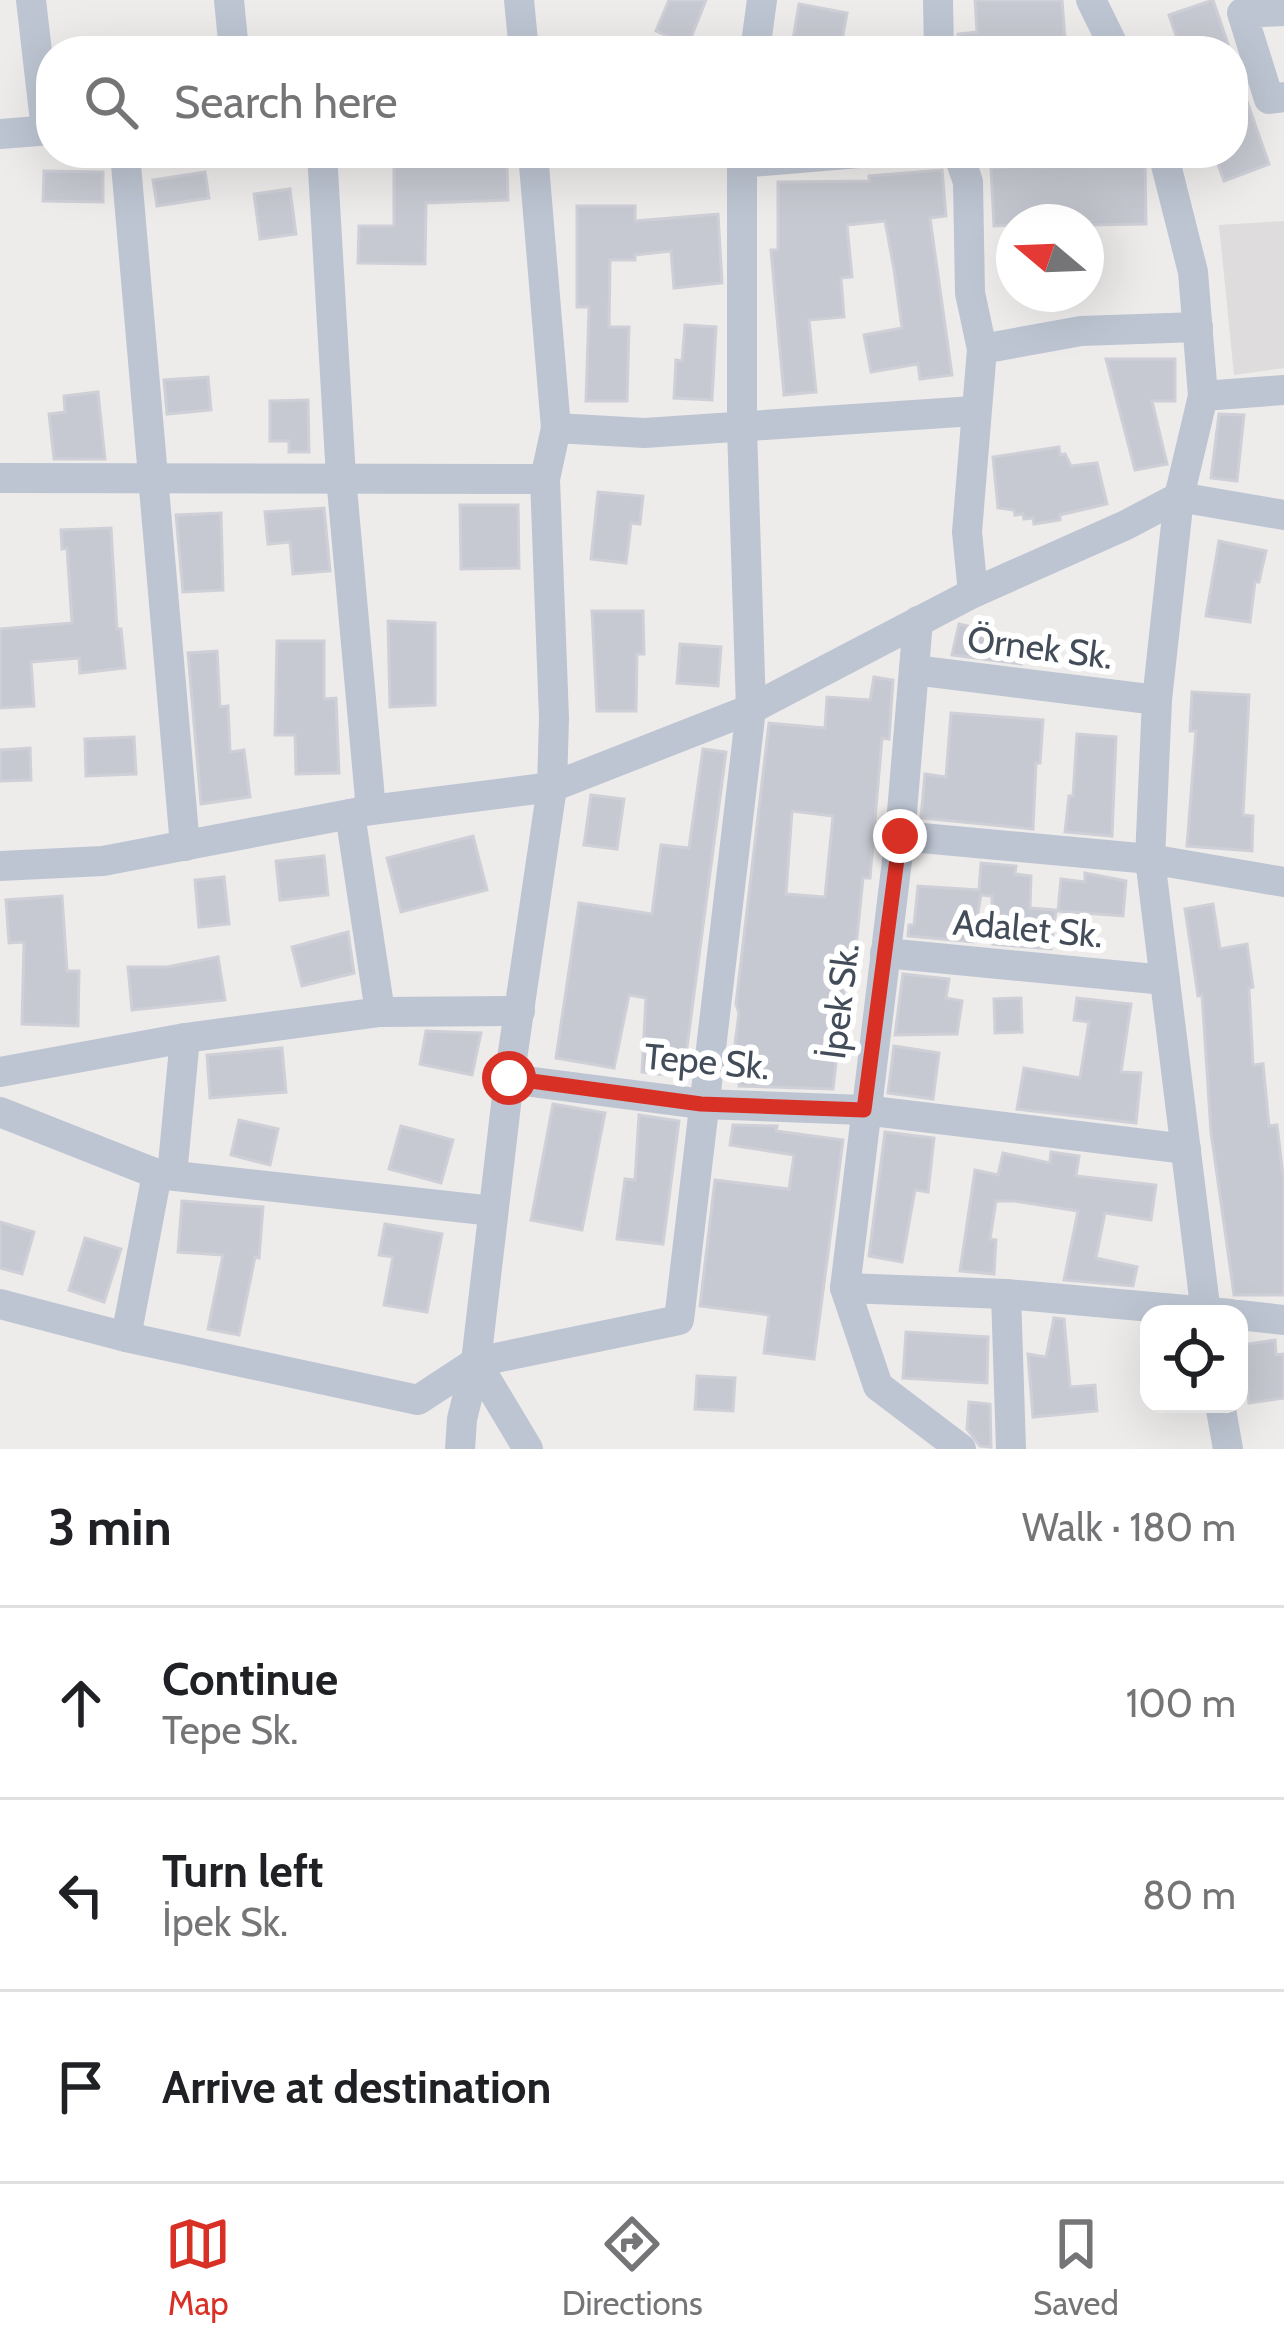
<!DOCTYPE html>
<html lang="en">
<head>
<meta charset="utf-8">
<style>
  :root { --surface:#fff; --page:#f6f6f6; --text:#202124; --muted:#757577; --line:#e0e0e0; --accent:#d93025 }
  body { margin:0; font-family:Cabin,sans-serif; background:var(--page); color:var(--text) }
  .controls { position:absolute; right:36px; bottom:36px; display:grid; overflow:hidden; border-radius:24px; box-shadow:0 12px 48px #0002 }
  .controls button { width:108px; height:108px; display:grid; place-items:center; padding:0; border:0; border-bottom:3px solid var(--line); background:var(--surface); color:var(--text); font:60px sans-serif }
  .compass { position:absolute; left:996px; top:204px; width:108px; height:108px; border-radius:50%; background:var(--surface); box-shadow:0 12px 48px #0002; rotate:289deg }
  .stop { position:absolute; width:36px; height:36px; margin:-27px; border:9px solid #d93025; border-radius:50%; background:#fff }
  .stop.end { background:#d93025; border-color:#fff; box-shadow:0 3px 12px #0008 }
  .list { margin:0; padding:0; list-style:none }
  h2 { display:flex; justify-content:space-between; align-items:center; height:156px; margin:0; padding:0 48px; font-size:51px }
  h2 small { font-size:39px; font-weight:400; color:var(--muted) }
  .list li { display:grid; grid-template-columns:78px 1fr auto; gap:36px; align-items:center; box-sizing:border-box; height:192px; padding:0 48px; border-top:3px solid var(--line) }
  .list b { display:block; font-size:45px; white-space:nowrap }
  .list p { margin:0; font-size:39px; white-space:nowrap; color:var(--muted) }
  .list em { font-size:39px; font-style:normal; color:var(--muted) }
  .icon { flex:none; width:66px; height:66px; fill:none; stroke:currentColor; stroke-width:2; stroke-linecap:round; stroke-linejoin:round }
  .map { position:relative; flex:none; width:1284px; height:1449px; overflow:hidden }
  .search { position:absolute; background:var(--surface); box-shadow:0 12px 48px #0002; left:36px; right:36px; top:36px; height:132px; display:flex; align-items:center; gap:30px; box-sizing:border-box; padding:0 42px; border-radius:48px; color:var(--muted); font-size:45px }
  .sheet { height:732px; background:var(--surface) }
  nav { display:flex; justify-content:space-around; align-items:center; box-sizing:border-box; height:168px; border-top:3px solid var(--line); background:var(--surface); font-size:33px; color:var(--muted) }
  nav a { display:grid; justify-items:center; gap:6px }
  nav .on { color:var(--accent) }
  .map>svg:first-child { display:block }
  .education { fill:#dfdcdd }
  .building { fill:#c7c9d2; stroke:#cfd0d7; stroke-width:3; fill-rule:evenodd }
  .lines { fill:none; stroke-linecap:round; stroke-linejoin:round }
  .minor { stroke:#bdc5d2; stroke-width:30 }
  .route { stroke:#d93025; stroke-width:15 }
  .labels { text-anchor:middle; stroke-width:12; stroke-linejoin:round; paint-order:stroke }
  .street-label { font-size:36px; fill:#434c59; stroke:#fff }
</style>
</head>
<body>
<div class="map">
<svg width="1284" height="1449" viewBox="0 0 1284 1449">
  <rect width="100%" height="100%" fill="#eeebeb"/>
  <!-- education -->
  <polygon class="education" points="1284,221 1284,368 1234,375 1219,225"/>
  <!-- building -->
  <g class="building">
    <polygon points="669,0 706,0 688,45 656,31"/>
    <polygon points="975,0 1062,0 1066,51 958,51 958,34 977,32"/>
    <polygon points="1213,0 1228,44 1209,51 1181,51 1169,15"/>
    <polygon points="799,4 847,13 840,51 791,51"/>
    <polygon points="1236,70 1269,164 1224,181 1214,153 1233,153"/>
    <polygon points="507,162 508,200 426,203 425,264 358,263 359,226 394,226 394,164"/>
    <polygon points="1068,163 1145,164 1146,224 1090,225 1090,221 994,226 991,168"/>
    <polygon points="942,170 946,216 930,218 952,375 920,379 918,364 871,372 864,335 902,328 894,269 885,221 847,225 852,277 841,278 844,317 809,320 816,392 784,395 771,250 778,250 778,182 869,181 869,176"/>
    <polygon points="44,171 103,172 103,202 43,201"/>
    <polygon points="205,172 209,198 157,206 153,180"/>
    <polygon points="290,189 296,234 260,239 254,194"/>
    <polygon points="577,206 635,206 635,221 718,214 722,283 674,288 671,251 635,255 635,260 610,260 609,327 629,327 627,401 586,401 589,307 577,307"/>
    <polygon points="685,325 716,327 712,400 674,398 676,360 682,361"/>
    <polygon points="1106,359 1175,359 1175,401 1152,401 1167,464 1135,470"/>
    <polygon points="208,377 211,410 167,414 164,380"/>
    <polygon points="98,392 105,459 54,459 49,414 65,412 64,396"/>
    <polygon points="308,400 309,452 289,452 289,441 270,441 270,401"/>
    <polygon points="1219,414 1244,415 1237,481 1211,478"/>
    <polygon points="1059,447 1060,455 1065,454 1071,466 1097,463 1107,504 1060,515 1060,520 1034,524 1033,518 1024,519 1023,514 1015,515 1014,510 998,508 993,457"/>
    <polygon points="598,492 643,496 640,524 631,523 626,563 591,559"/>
    <polygon points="460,505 518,505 519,568 461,569"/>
    <polygon points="324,508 330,571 293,574 290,542 268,544 265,512"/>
    <polygon points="221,513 223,590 183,592 176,515"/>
    <polygon points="111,528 117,629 121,629 125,668 80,673 79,658 31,662 34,706 0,708 0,629 72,623 67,548 62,549 61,530"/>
    <polygon points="1219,541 1266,551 1259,582 1255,582 1250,622 1206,616"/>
    <polygon points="592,611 643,611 644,654 637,654 636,711 597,711"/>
    <polygon points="388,621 435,623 435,705 390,707"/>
    <polygon points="959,624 1026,640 1021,664 952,655"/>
    <polygon points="277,641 324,641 324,699 336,698 339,773 296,774 295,735 275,735"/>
    <polygon points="680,644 721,647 718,686 677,683"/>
    <polygon points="217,651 220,707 228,706 230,752 244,750 250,797 201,804 188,653"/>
    <path d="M874 677 893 680 889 739 882 738 870 878H863L854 966 847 965 833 1089 739 1086 740 1076 731 1075 739 1013 736 1004 769 723 825 728 827 697 870 700ZM792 811 833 816 825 897 786 894Z"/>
    <polygon points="1192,692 1249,695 1243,815 1253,816 1252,851 1187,846 1196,731 1190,731"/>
    <polygon points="951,713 1043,720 1040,763 1036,763 1033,829 921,818 925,774 946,777"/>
    <polygon points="1077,734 1116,737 1112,836 1065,832 1069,796 1073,796"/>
    <polygon points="134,737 136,774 86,776 85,739"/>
    <polygon points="30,748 31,780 0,781 0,750"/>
    <polygon points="703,749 726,752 683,1077 642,1072 646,998 629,995 614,1068 556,1058 579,903 652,914 661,845 689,848"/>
    <polygon points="591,795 624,799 617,849 584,845"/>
    <polygon points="473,836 487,890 401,912 387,858"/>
    <polygon points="324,856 328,895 280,900 276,861"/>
    <polygon points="981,863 1016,866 1015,874 1031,876 1030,908 1056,910 1051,949 993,944 992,896 981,895 973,942 908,936 909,925 914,925 918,886 979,890"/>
    <polygon points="1085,873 1126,881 1123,916 1058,911 1061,879 1085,882"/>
    <polygon points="224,877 229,924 199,927 195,880"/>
    <polygon points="62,896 67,971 79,971 78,1026 22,1024 24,942 9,943 6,900"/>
    <polygon points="1213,904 1220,949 1247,944 1253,987 1249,988 1253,1065 1263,1064 1269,1126 1277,1125 1284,1184 1284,1295 1234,1295 1211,1132 1202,995 1198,996 1185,909"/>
    <polygon points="348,932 354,973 302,986 292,947"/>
    <polygon points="218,957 225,1000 132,1010 128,967 167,967"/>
    <polygon points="903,974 949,979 946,998 962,1001 957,1034 895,1035"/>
    <polygon points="1021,998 1022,1032 995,1033 994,999"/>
    <polygon points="1077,998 1131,1004 1121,1072 1141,1073 1136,1123 1017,1109 1024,1068 1080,1078 1089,1022 1074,1020"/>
    <polygon points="426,1031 481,1033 472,1075 420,1064"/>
    <polygon points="894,1046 939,1053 933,1099 888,1093"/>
    <polygon points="282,1048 286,1092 210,1098 207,1055"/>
    <polygon points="553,1104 605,1113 582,1230 531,1220"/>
    <polygon points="639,1115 679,1121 663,1244 617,1239 625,1179 635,1180"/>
    <polygon points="239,1120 278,1129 270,1165 231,1155"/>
    <polygon points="733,1125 777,1126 776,1131 843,1140 814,1359 764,1353 769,1315 700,1306 715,1180 789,1189 794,1155 730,1145"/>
    <polygon points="401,1126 453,1140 441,1183 389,1169"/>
    <polygon points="885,1132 934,1138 928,1192 915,1190 902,1262 869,1256"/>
    <polygon points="1051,1152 1079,1156 1076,1176 1156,1185 1151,1220 1105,1213 1096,1258 1137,1267 1133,1286 1064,1280 1078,1211 1014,1201 996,1201 990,1239 996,1240 994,1274 960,1271 975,1170 998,1175 1003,1153 1050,1163"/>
    <polygon points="182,1201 263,1207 259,1258 255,1257 239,1335 208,1329 223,1255 178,1252"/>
    <polygon points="0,1222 34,1232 22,1274 0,1268"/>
    <polygon points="385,1224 442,1234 427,1312 384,1305 393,1257 379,1255"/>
    <polygon points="85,1238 121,1249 104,1302 69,1290"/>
    <polygon points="1054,1318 1064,1319 1070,1387 1095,1385 1097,1411 1033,1417 1028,1354 1046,1357"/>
    <polygon points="906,1332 988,1337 987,1383 903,1378"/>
    <polygon points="1275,1340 1276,1355 1284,1354 1284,1398 1249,1403 1241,1345"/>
    <polygon points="697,1376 735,1378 733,1411 695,1409"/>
    <polygon points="969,1402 990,1404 991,1447 980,1446 967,1429"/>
  </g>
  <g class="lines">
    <!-- minor -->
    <g class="minor">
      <polyline points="31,0 46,130"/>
      <polyline points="229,0 234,51"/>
      <polyline points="519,0 524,51"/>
      <polyline points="938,0 939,51"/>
      <polyline points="1091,0 1116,51"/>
      <polyline points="1284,11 1242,13 1269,99 1284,97"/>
      <polyline points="755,51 762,0"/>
      <polyline points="0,134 51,130"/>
      <polyline points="125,153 185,846"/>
      <polyline points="322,153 341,477 371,810"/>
      <polyline points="958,153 968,182 970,293 982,349 967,532 973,593"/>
      <polyline points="1163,153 1193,272 1203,396 1179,497 1157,700 1150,859 1206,1314"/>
      <polyline points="741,163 859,153"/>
      <polyline points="982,349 1081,331 1198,327"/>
      <polyline points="1203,396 1284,390"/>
      <polyline points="556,428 644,433 974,411"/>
      <polyline points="0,478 545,479"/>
      <polyline points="918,621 900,836 845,1288 878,1386 961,1449"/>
      <polyline points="914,670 1157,700"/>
      <polyline points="350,814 380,1012"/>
      <polyline points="900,836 1150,859 1284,882"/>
      <polyline points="0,866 103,861 371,810 552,787 751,709 973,593 1126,525 1179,497 1284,515"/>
      <polyline points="885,953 1165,980"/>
      <polyline points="0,1072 185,1038 380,1012 520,1011"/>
      <polyline points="509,1079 702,1104 864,1110 1186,1149"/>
      <polyline points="0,1112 157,1174 493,1211"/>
      <polyline points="172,1175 185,1038"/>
      <polyline points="845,1288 1006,1294 1231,1314"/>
      <polyline points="1006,1294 1011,1449"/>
      <polyline points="0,1304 126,1337 418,1400 476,1362 679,1320 751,709 742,428 742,153"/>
      <polyline points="1239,1315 1284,1320"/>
      <polyline points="126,1337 157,1174"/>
      <polyline points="476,1362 528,1449"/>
      <polyline points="1220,1404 1228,1449"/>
      <polyline points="460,1449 462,1419 476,1362 509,1079 552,787 554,718 545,479 556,428 533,153"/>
    </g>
  </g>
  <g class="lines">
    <!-- route -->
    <polyline class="route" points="509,1078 701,1104 864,1110 900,836"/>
  </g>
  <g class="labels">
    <!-- street labels -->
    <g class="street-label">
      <text transform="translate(1040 647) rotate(7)" y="13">Örnek Sk.</text>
      <text transform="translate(1028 928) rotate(5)" y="13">Adalet Sk.</text>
      <text transform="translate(839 1001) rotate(-83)" y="13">İpek Sk.</text>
      <text transform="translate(707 1061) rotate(5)" y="13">Tepe Sk.</text>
    </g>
  </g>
</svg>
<div class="controls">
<button><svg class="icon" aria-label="locate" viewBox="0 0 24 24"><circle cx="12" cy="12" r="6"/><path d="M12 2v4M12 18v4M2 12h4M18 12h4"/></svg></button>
</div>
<svg class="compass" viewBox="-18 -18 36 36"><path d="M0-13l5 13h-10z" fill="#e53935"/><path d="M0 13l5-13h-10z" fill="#757577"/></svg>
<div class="stop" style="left:509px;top:1078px"></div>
<div class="stop end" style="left:900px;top:836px"></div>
<div class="search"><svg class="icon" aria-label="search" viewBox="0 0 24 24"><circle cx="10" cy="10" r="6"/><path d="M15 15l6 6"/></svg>Search here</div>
</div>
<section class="sheet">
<h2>3 min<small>Walk · 180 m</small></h2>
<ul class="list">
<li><svg class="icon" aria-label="ahead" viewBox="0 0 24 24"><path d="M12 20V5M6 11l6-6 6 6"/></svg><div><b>Continue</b><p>Tepe Sk.</p></div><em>100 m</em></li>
<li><svg class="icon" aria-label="left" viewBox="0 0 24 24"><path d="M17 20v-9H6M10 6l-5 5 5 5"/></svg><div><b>Turn left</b><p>İpek Sk.</p></div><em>80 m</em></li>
<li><svg class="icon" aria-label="arrive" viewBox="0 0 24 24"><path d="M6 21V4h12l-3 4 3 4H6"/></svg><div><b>Arrive at destination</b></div></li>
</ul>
</section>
<nav>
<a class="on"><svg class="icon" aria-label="map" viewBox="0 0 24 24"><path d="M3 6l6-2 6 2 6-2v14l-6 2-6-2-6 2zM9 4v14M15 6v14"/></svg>Map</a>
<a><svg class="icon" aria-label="directions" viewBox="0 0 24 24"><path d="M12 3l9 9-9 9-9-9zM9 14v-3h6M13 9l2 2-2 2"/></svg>Directions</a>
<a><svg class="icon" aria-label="saved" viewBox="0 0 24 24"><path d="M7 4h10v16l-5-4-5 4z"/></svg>Saved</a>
</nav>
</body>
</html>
